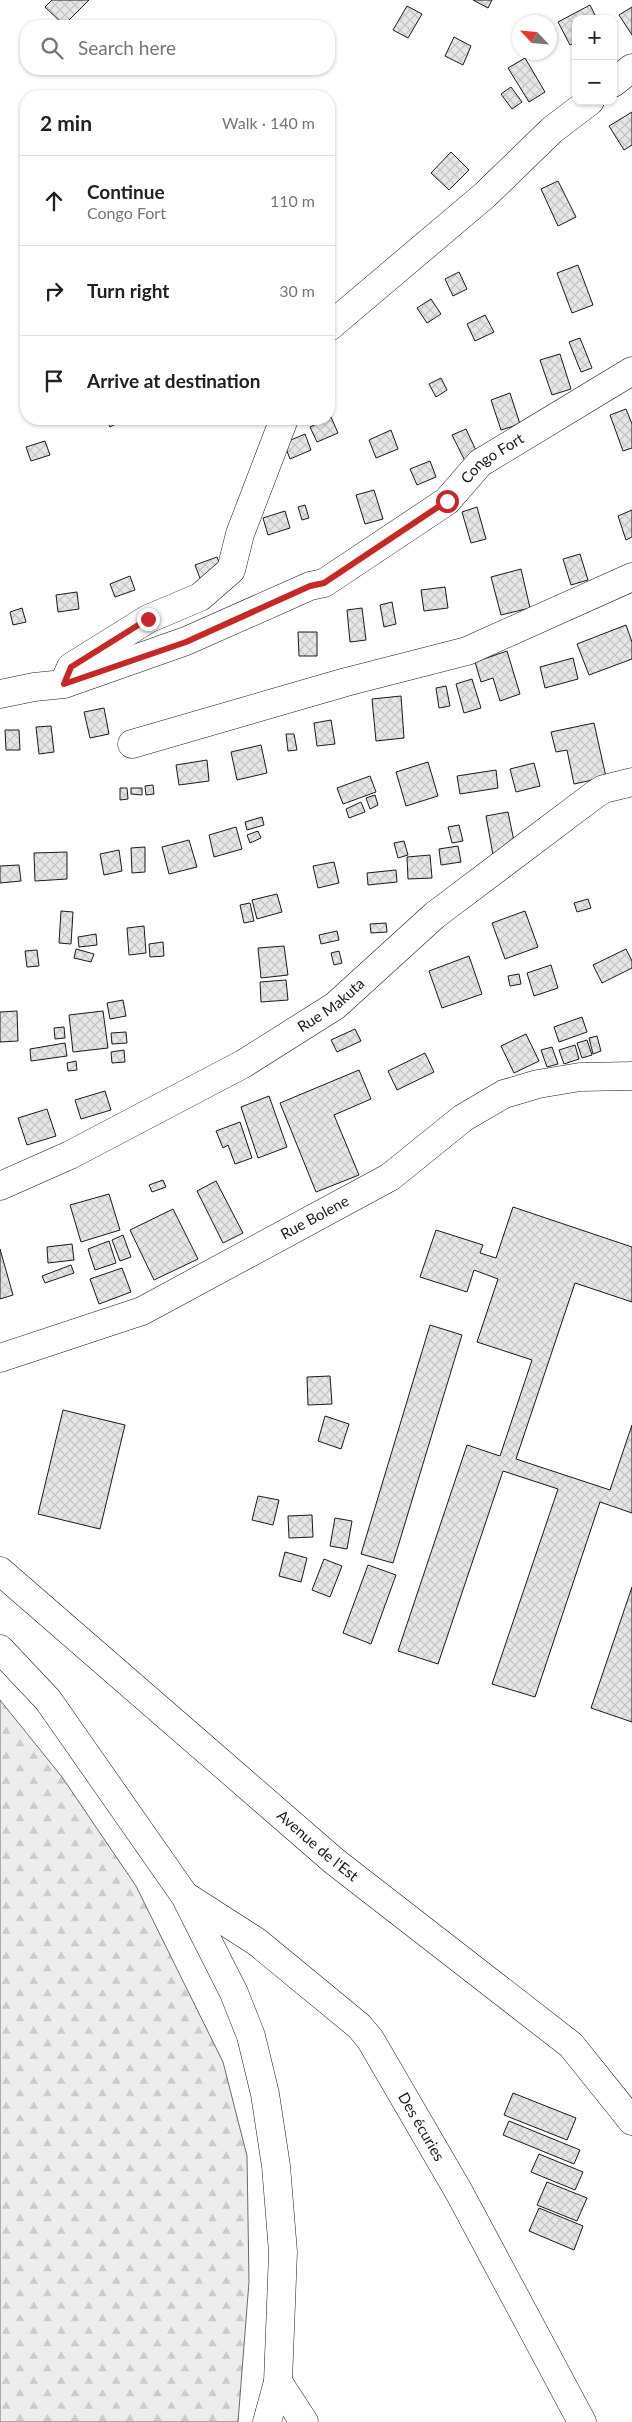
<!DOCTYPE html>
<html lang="en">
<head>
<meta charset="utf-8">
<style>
  :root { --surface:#fff; --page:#f6f6f6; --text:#202124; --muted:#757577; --line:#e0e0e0 }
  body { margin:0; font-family:Lato,sans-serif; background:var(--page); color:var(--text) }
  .controls { position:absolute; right:15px; top:15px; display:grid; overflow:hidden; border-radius:10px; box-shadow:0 1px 4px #0004 }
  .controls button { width:45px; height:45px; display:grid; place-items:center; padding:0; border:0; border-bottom:1px solid var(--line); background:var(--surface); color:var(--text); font:25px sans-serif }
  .compass { position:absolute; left:512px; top:15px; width:45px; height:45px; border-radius:50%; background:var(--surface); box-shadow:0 1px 4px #0004; rotate:296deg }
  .stop { position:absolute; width:15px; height:15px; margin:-11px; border:4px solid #c62828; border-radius:50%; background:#fff }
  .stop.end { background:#c62828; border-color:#fff; box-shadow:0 1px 5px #0008 }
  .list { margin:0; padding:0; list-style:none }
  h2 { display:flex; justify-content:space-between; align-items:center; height:65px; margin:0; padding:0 20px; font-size:21px }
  h2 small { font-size:16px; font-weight:400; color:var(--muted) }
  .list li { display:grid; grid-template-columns:32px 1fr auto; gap:15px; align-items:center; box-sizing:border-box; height:90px; padding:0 20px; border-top:1px solid var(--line) }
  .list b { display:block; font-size:19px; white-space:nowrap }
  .list p { margin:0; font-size:16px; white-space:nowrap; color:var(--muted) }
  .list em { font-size:16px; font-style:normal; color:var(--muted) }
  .icon { flex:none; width:28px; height:28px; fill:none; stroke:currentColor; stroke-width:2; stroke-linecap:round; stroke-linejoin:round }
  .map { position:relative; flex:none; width:632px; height:2422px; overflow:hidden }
  .search { position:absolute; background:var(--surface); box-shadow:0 1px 4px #0004; left:20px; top:20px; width:315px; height:55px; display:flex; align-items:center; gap:12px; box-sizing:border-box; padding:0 18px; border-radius:20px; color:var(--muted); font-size:19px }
  .panel { position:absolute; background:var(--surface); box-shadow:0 1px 4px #0004; left:20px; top:90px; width:315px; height:335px; border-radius:20px }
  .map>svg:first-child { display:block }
  .forest { fill:url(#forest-firs); stroke:#6a6a6a }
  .building { fill:url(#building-cross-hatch); stroke:#1a1a1a }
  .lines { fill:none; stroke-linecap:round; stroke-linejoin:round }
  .minor-casing { stroke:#1a1a1a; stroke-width:29 }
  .minor { stroke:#fff; stroke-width:28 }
  .route { stroke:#c62828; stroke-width:6 }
  .labels { text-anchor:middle; stroke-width:4; stroke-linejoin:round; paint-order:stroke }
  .street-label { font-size:15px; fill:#1a1a1a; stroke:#fff }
</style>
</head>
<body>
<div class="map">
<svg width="632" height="2422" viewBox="0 0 632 2422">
  <defs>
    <pattern id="forest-firs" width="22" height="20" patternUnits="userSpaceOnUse" patternTransform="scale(1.25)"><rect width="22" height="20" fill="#ededed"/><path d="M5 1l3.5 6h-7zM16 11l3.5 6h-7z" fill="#cbcbcb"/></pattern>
    <pattern id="building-cross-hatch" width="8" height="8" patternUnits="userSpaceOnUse" patternTransform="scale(1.25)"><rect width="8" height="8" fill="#e6e6e6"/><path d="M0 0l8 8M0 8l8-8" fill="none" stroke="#c5c5c5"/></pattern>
  </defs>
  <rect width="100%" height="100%" fill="#fff"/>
  <!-- forest -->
  <polygon class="forest" points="0,1700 62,1777 136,1886 223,2062 247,2156 249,2282 238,2422 0,2422"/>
  <!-- building -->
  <g class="building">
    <polygon points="52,0 89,0 64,25 45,7"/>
    <polygon points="473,0 492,0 488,8"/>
    <polygon points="590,5 597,19 576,19 576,42 570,45 558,22"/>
    <polygon points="407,6 422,14 408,38 393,30"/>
    <polygon points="632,7 632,35 619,15"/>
    <polygon points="454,37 471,46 463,65 445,56"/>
    <polygon points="525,58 545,92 529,102 508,68"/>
    <polygon points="511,87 522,102 512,109 501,94"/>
    <polygon points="632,112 632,145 624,150 609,126"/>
    <polygon points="451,152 469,170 449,190 431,173"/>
    <polygon points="558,181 576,217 558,226 541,189"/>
    <polygon points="578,265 593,305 572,313 557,273"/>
    <polygon points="459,272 467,289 453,296 445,279"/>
    <polygon points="431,299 441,314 427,323 417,308"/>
    <polygon points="485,315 494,332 475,341 467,324"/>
    <polygon points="580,338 592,368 581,372 569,342"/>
    <polygon points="560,354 571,389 552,395 540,360"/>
    <polygon points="441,378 447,390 436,397 429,384"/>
    <polygon points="510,393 520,424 501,430 491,400"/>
    <polygon points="626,409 632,424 632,448 623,451 610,415"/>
    <polygon points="331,417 338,433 317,442 310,427"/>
    <polygon points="106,419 125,419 110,427"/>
    <polygon points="466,429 479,457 466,463 452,435"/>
    <polygon points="391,430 398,449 376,458 369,440"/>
    <polygon points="305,434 311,450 290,459 284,443"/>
    <polygon points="45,441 50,455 31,461 26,447"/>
    <polygon points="430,461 436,477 417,485 410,469"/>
    <polygon points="374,490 383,519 365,524 356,495"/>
    <polygon points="305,505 309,518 302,520 298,507"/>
    <polygon points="477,507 486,539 471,543 462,512"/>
    <polygon points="632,510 632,537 626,540 618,516"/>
    <polygon points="285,511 290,528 268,535 263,518"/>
    <polygon points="580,554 588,580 571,585 563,559"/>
    <polygon points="217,557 223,573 201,581 195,565"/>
    <polygon points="521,569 530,608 501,615 491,577"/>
    <polygon points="130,576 135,590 115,597 110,584"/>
    <polygon points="445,587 448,608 424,611 421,590"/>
    <polygon points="77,592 79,609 58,612 56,595"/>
    <polygon points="392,602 396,624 384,627 380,605"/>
    <polygon points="22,608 26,622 13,625 10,612"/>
    <polygon points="362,608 366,640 350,642 347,610"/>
    <polygon points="626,625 632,642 632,659 589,675 577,644"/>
    <polygon points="298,632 317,632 317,656 299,656"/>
    <polygon points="507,651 520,694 500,701 493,678 481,682 475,662"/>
    <polygon points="573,658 578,679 545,688 540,667"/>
    <polygon points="472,679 481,708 464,713 456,684"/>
    <polygon points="446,686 450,706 439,708 436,688"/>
    <polygon points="401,696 404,738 376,741 372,699"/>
    <polygon points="104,708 109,734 90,738 84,712"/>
    <polygon points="331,720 335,744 317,746 314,723"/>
    <polygon points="594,723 606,777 574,784 567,750 556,752 551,732"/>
    <polygon points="51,726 54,752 39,754 36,727"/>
    <polygon points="5,730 19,730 20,750 6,750"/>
    <polygon points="286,734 294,734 297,750 288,751"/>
    <polygon points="261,745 267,773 237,780 231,752"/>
    <polygon points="207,760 209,781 179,785 176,765"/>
    <polygon points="428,762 438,796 406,806 396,772"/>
    <polygon points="534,763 540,786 516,792 510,769"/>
    <polygon points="496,770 498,788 460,794 457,776"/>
    <polygon points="370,776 376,792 343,804 337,788"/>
    <polygon points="153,785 154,794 146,795 145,786"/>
    <polygon points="120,788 127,788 128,799 120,800"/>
    <polygon points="131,788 142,788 142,795 131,794"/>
    <polygon points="375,795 378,805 370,809 366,798"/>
    <polygon points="361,802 365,812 349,818 346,809"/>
    <polygon points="508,812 516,851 493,855 486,816"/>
    <polygon points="262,817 264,825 247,830 245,822"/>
    <polygon points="459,825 463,841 452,843 448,827"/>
    <polygon points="236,827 242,849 214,857 209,835"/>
    <polygon points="258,831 261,838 250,843 247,835"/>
    <polygon points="189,840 197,867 169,874 162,847"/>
    <polygon points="404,841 408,855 398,858 394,843"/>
    <polygon points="458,846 461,862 441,865 439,849"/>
    <polygon points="145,847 145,872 132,873 131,848"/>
    <polygon points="119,850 122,871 104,875 100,854"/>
    <polygon points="67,852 67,879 35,881 34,853"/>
    <polygon points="430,855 432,878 408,879 407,857"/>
    <polygon points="334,862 339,883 318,888 313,866"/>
    <polygon points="19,865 21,881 0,883 0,866"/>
    <polygon points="396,870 397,882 368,885 367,873"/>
    <polygon points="277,894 282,912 257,919 252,900"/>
    <polygon points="588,899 591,908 577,912 574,903"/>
    <polygon points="250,903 254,921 244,923 240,905"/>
    <polygon points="61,911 73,912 71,944 59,943"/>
    <polygon points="525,911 538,947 505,959 492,923"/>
    <polygon points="386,923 387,932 371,933 370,924"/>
    <polygon points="144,926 146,953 129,955 127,928"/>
    <polygon points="337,931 339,940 321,944 319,935"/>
    <polygon points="96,934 97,945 79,947 78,937"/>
    <polygon points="163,942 164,956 150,957 149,944"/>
    <polygon points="284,946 288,975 261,978 258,948"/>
    <polygon points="76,949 94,954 91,962 74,958"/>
    <polygon points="626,949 632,961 632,968 602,983 593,965"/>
    <polygon points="37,950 39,966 27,967 25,951"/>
    <polygon points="339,951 342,963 334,965 331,953"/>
    <polygon points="469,956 482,994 442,1008 429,971"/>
    <polygon points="551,965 558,988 534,996 527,973"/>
    <polygon points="519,974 521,984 510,986 508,976"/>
    <polygon points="286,980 288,1000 261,1002 260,982"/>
    <polygon points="123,1000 126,1016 110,1019 107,1003"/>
    <polygon points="17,1011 18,1041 0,1042 0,1012"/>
    <polygon points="103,1011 108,1048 73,1052 69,1015"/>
    <polygon points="582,1017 587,1032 559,1042 554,1027"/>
    <polygon points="64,1027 65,1038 55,1039 54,1028"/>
    <polygon points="355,1029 361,1041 337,1052 331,1040"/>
    <polygon points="126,1032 127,1043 112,1044 111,1033"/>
    <polygon points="526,1034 539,1061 514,1073 501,1046"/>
    <polygon points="597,1036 601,1051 593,1054 589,1038"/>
    <polygon points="587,1040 592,1055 582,1058 577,1043"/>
    <polygon points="65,1043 67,1056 31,1061 30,1049"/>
    <polygon points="575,1045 579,1059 564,1064 559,1050"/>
    <polygon points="552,1047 558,1064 547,1067 541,1050"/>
    <polygon points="124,1050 125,1062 112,1063 111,1052"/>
    <polygon points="425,1053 434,1072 397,1090 388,1071"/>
    <polygon points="76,1061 77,1070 68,1071 67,1063"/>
    <polygon points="359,1070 371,1099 334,1115 359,1175 316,1192 280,1103"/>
    <polygon points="105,1091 111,1110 81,1119 75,1100"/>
    <polygon points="269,1096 287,1147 258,1158 241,1107"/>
    <polygon points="47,1109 56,1136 27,1145 18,1118"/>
    <polygon points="240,1122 252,1158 235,1164 228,1145 223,1148 216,1131"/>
    <polygon points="163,1180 166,1187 152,1192 149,1185"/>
    <polygon points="216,1181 243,1233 223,1243 197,1191"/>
    <polygon points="109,1194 120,1230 81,1242 70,1205"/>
    <polygon points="513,1207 632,1247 632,1302 575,1283 516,1459 610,1490 632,1425 632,1513 600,1502 535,1697 492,1684 558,1489 503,1471 438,1664 398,1651 467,1445 500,1456 532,1360 477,1342 498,1279 474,1270 467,1292 420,1277 436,1230 483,1245 480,1253 496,1258"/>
    <polygon points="173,1209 198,1259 154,1280 130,1230"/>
    <polygon points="123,1235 131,1257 120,1261 112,1240"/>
    <polygon points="109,1241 116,1263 95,1270 88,1249"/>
    <polygon points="72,1244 74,1260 48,1263 47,1247"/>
    <polygon points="0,1249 13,1295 0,1299"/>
    <polygon points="71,1265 74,1273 45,1283 42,1276"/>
    <polygon points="122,1268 131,1292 99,1304 90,1279"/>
    <polygon points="430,1325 462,1335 393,1563 361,1554"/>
    <polygon points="330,1376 332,1404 308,1405 307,1377"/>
    <polygon points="63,1410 125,1425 100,1529 38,1514"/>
    <polygon points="325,1416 349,1424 341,1449 318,1441"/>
    <polygon points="258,1496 279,1500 273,1525 252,1520"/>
    <polygon points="312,1515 313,1537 289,1538 288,1516"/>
    <polygon points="335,1518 352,1521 347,1549 330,1546"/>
    <polygon points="285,1552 307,1558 301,1582 279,1576"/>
    <polygon points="324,1559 342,1566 330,1597 312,1590"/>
    <polygon points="368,1565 396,1575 371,1644 343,1633"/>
    <polygon points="632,1587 632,1722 591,1708"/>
    <polygon points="513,2093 576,2118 567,2140 504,2115"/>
    <polygon points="509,2121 580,2150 574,2164 503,2135"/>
    <polygon points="539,2154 583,2172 575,2190 531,2172"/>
    <polygon points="547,2182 587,2198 577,2221 537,2205"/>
    <polygon points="539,2208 583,2226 574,2250 529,2231"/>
  </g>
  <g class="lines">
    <defs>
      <g id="minor">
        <polyline points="613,83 632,68"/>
        <polyline points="329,327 485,195 552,130 590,101"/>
        <polyline points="66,678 71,667 148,619 200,597 231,570 240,534 284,419"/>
        <path id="s1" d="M0 694 34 687 64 684 186 641 310 586 324 583 447 501 480 463 632 371"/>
        <polyline points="132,744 346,682 467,651 632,577"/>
        <path id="s2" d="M0 1186 70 1155 243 1064 335 1006 435 915 597 793 604 789 632 782"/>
        <path id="s3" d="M0 1358 142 1311 390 1177 463 1118 504 1094 538 1084 580 1077 632 1076"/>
        <path id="s4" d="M0 1571 334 1861 571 2045 632 2121"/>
        <polyline points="0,1649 48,1700 185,1896 234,1993 251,2036 265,2094 276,2166 283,2252 278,2382 267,2422"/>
        <path id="s5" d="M187 1897 257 1942 359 2026 370 2039 459 2192 582 2422"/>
        <polyline points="278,2382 304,2422"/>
      </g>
    </defs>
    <!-- minor casing -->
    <use href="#minor" class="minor-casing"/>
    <!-- minor -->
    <use href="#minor" class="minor"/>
  </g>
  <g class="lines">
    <!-- route -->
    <polyline class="route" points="148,619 71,667 64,684 186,642 310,586 324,583 447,501"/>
  </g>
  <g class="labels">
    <!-- street labels -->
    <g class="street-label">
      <text dy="5" stroke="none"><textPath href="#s1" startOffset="555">Congo Fort</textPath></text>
      <text dy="5" stroke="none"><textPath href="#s2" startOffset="378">Rue Makuta</textPath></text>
      <text dy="5" stroke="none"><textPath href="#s3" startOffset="346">Rue Bolene</textPath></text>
      <text dy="5" stroke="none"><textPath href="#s4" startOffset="420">Avenue de l'Est</textPath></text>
      <text dy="5" stroke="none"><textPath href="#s5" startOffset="334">Des écuries</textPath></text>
    </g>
  </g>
</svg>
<div class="controls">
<button>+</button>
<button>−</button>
</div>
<svg class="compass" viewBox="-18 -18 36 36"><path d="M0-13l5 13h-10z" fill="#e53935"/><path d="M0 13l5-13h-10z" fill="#757577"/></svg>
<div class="stop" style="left:447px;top:501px"></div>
<div class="stop end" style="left:148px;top:619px"></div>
<div class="search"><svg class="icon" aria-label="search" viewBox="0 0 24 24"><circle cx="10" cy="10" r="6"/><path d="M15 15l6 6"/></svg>Search here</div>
<section class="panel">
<h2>2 min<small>Walk · 140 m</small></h2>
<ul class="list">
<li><svg class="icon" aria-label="ahead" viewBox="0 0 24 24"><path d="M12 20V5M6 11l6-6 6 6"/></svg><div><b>Continue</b><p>Congo Fort</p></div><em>110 m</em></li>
<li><svg class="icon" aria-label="right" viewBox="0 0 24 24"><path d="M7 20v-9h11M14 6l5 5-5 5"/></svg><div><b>Turn right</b></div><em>30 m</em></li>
<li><svg class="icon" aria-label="arrive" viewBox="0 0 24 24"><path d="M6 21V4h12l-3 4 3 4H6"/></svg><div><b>Arrive at destination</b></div></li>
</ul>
</section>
</div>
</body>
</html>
